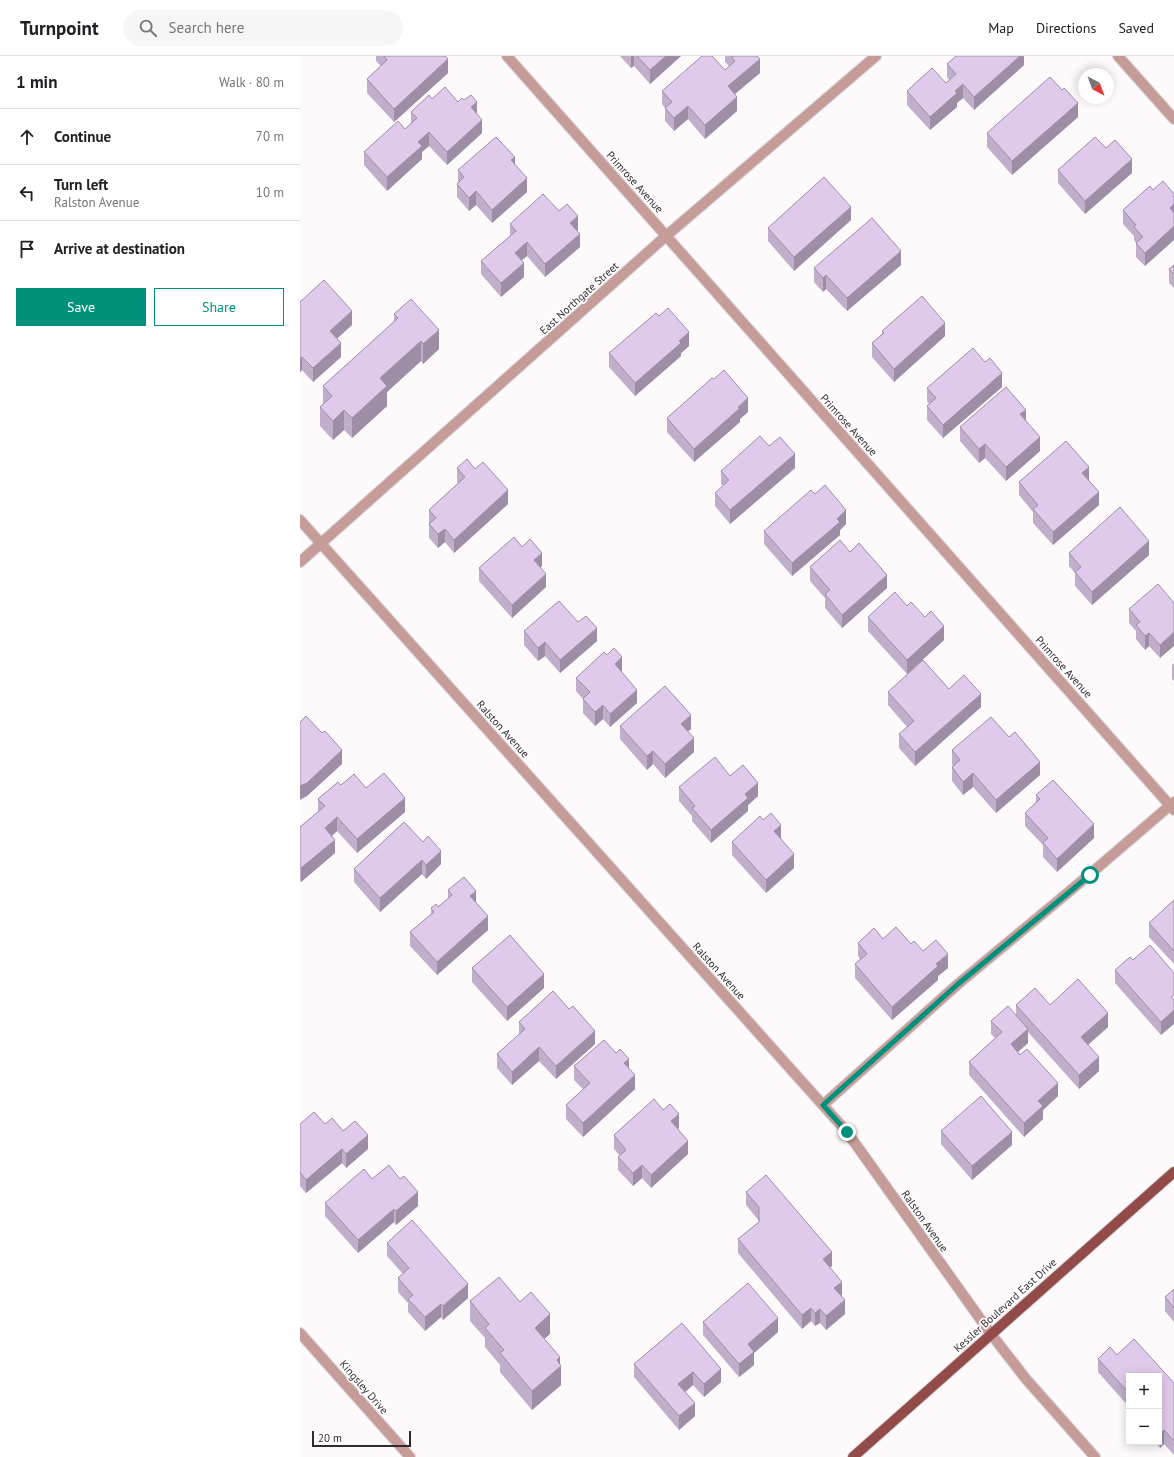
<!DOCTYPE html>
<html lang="en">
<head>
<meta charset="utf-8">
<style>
  :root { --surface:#fff; --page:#f6f6f6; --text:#202124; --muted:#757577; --line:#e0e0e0; --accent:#00917d }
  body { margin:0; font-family:"PT Sans",sans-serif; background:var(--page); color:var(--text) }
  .controls { position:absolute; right:12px; bottom:12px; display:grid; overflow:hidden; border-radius:0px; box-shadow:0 2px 10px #0003 }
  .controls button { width:36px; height:36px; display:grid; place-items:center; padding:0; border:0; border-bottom:1px solid var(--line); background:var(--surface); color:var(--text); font:20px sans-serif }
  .compass { position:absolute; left:778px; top:12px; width:36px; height:36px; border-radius:50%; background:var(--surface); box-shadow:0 2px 10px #0003; rotate:139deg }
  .scale { position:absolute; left:12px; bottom:10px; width:99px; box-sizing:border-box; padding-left:4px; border:2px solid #322a2e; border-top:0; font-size:11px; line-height:14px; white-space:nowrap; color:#322a2e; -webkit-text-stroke:3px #fff; paint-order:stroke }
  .stop { position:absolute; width:12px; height:12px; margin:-9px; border:3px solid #00917d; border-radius:50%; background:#fff }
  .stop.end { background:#00917d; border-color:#fff; box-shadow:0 1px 4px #0008 }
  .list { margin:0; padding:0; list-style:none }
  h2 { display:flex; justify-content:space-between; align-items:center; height:52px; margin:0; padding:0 16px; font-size:17px }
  h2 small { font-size:13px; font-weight:400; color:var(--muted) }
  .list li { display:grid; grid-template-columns:26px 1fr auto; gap:12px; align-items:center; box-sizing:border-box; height:56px; padding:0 16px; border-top:1px solid var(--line) }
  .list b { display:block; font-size:15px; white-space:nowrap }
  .list p { margin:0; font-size:13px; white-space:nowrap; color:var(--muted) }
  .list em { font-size:13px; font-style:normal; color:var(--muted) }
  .actions { display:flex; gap:8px; padding:12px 16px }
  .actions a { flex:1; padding:9px 0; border:1px solid var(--accent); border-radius:0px; text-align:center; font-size:14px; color:var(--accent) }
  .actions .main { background:var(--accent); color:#fff }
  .icon { flex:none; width:22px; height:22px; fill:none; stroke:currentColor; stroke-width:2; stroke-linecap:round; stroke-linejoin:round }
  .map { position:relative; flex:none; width:874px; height:1401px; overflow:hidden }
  header { display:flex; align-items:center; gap:24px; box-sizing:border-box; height:56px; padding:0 20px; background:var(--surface); border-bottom:1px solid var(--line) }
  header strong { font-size:19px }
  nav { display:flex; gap:22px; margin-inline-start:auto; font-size:14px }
  .search { width:280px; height:36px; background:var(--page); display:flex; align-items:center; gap:10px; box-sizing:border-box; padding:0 14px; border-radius:22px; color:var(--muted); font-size:15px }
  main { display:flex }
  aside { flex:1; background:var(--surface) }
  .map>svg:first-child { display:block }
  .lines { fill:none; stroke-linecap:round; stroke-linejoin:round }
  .lane-casing { stroke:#d9d4d6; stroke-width:12 }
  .street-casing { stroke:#d9d4d6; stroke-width:12 }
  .primary-casing { stroke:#d9d4d6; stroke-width:12 }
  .lane { stroke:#c69c99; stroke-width:10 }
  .street { stroke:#c69c99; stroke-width:10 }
  .primary { stroke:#924b49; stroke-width:10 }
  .wall { fill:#c1aecb }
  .shaded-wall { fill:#9d8da5 }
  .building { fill:#e0caec; stroke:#9d8da5 }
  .route { stroke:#00917d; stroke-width:5 }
  .labels { text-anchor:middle; stroke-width:3.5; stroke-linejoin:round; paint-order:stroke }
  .street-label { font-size:11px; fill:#322a2e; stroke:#fff }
</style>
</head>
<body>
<header>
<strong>Turnpoint</strong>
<div class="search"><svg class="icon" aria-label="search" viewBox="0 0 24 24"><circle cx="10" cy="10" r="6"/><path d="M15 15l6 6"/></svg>Search here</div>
<nav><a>Map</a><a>Directions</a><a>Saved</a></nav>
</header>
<main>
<aside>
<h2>1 min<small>Walk · 80 m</small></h2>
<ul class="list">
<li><svg class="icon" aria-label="ahead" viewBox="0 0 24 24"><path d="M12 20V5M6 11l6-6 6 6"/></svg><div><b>Continue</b></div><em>70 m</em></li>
<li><svg class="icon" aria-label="left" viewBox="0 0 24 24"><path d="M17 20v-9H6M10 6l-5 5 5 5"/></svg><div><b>Turn left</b><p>Ralston Avenue</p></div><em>10 m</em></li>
<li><svg class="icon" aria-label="arrive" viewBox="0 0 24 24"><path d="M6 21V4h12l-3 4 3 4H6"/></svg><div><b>Arrive at destination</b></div></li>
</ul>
<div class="actions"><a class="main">Save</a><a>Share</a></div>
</aside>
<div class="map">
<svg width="874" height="1401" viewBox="0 0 874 1401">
  <rect width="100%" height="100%" fill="#fef9fb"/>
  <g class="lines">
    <defs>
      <polyline id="lane" points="523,1049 658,928 789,819 874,746"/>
      <g id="street">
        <polyline points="207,0 874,754"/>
        <polyline points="818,0 874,63"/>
        <polyline points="0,464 547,1076 691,1278 726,1323 795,1401"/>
        <polyline points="0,506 366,180 576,0"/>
        <polyline points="0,1277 110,1401"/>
      </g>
      <polyline id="primary" points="553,1401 874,1116"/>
    </defs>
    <!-- lane casing -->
    <use href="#lane" class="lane-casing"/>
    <!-- street casing -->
    <use href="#street" class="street-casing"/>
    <!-- primary casing -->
    <use href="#primary" class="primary-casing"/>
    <!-- lane -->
    <use href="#lane" class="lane"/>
    <!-- street -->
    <use href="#street" class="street"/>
    <!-- primary -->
    <use href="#primary" class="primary"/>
  </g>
  <!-- wall -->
  <g class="wall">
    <polygon points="76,0 145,0 148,17 94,66 67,37 67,23 81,10 76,5"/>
    <polygon points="320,0 381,0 350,28 334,10 331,12"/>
    <polygon points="425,0 457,0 460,17 434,38 437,55 405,83 388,63 374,75 365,65 365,52 362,48 362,35 425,14 429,10 425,6"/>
    <polygon points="724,0 724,9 674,54 663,42 657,47 657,51 630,74 607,49 607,35 646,27 649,24 647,21 647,8"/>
    <polygon points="132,43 158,46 177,59 182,77 147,109 129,90 122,96 122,103 87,135 64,109 64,96 105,73 111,68 111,56"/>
    <polygon points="778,61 712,119 687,91 687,77"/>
    <polygon points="806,92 832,117 785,158 758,127 758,114"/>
    <polygon points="215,108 227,136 192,167 176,149 169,155 157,141 157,128 158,126 158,114"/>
    <polygon points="850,130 845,210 836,201 836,187 834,184 834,180 823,168 823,154"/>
    <polygon points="259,155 278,174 277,175 280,191 245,221 227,200 221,204 224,221 201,241 181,218 181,205 210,180 210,168"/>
    <polygon points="551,164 494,215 468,185 468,172"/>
    <polygon points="601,209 547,255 526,233 523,236 514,226 514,212"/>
    <polygon points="874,209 874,232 869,227 869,213"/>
    <polygon points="0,246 52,269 37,282 41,301 13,326 2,314 0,316"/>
    <polygon points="94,258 139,293 123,308 121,305 87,336 87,350 52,382 44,374 33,384 20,370 20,351 23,348 23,330 94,266"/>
    <polygon points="359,260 389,290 381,297 381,300 335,340 309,311 309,297"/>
    <polygon points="582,275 645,280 594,326 572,301 572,287 582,278"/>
    <polygon points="685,306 702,331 643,382 627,364 627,350 629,348 627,345 627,332"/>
    <polygon points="448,356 440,363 440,366 394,406 367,376 367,362"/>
    <polygon points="726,364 740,395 706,425 685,402 679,407 660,385 660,371"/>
    <polygon points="469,390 495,412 430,468 415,450 415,437 423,430 421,428 421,415"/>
    <polygon points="157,412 208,448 154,497 145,486 138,492 129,482 129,454 158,427 157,426"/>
    <polygon points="789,424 799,449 753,489 733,467 733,456 719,439 719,426"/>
    <polygon points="515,438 546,468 540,474 540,479 492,520 464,488 464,475"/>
    <polygon points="222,491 242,510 241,511 246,531 212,562 179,525 179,512"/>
    <polygon points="550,496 587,532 542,572 525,552 525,542 510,525 510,511"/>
    <polygon points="769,497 849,499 792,549 775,530 775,517 769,510"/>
    <polygon points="874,547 860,602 849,590 845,594 836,583 836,575 829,567 829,553"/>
    <polygon points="607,550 644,584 607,618 568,575 568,561"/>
    <polygon points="278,566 297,585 260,617 245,600 238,605 224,589 224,575"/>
    <polygon points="874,607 874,625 872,623 872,609"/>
    <polygon points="322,615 321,616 337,647 310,671 303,663 295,670 283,657 283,643 276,635 276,622"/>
    <polygon points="649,633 681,651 615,710 599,692 599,678 607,671 588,649 588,636"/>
    <polygon points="320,670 391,673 388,675 394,696 365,722 353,708 347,714 320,683"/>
    <polygon points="652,694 740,719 696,757 673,731 663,739 652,725 652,711 653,710 652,708"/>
    <polygon points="430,720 458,740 448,749 448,755 411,787 392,765 392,760 379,745 379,731"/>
    <polygon points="41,729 66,732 105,756 57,797 37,775 32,780 35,797 1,826 0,825 0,771 18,756 18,743"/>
    <polygon points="736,739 794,782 757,816 743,801 743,789 725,770 725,757 736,746"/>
    <polygon points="104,766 141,808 126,823 122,818 80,856 54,826 54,813"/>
    <polygon points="481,783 494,812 466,837 432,799 432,786"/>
    <polygon points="148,834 176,847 188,874 137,919 110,890 110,876 131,858 131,852 138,851 148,842"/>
    <polygon points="874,844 874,908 849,881 849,867"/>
    <polygon points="583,883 611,888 623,895 648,912 638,920 638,924 592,964 555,922 555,908 560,903 558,900 558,887"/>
    <polygon points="172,912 244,932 207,965 172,926"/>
    <polygon points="815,914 874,917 861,979 815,927"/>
    <polygon points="716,949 750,949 808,971 788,989 799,1015 779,1033 728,976 728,987 718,996 758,1040 743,1054 743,1063 724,1081 669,1019 669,1006 695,982 691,978 691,965 716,960"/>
    <polygon points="219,966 295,988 256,1023 239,1005 212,1029 197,1012 197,998 219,979"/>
    <polygon points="274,1010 329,1013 335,1033 283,1081 266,1063 266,1049 283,1033 274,1024"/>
    <polygon points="0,1068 25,1068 43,1075 68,1093 46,1112 42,1107 6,1137 0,1130"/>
    <polygon points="379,1072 378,1073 388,1098 351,1132 342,1122 333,1130 318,1114 318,1101 320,1100 314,1093 314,1079"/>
    <polygon points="641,1075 712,1089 672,1124 641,1088"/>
    <polygon points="72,1123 118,1150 96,1169 94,1166 58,1197 25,1160 25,1147"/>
    <polygon points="446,1136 532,1210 530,1211 542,1239 541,1240 545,1258 526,1274 520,1267 515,1270 511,1265 502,1273 438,1197 438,1183 459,1166 459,1165 446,1149"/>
    <polygon points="87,1187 168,1242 143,1264 141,1261 125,1275 108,1256 108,1247 98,1236 98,1222 103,1218 87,1200"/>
    <polygon points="874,1233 874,1266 865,1255 865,1241"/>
    <polygon points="170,1245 220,1246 250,1278 244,1283 260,1309 261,1329 232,1354 200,1316 200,1309 185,1291 185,1282 170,1265"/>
    <polygon points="403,1266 478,1276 454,1297 454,1309 439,1321 403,1279"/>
    <polygon points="382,1267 421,1326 404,1341 393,1329 385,1336 395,1360 379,1374 334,1321 334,1308"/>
    <polygon points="817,1299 874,1327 874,1399 864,1388 860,1392 855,1386 859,1386 859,1320 829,1320 829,1351 798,1316 798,1303"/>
  </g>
  <!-- shaded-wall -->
  <g class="shaded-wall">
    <polygon points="331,0 334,0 334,10 331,12"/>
    <polygon points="366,0 381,0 350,28 350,14"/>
    <polygon points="720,0 724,0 724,9 674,54 674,41"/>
    <polygon points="148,3 148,17 94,66 94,53"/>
    <polygon points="460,3 460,17 428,44 428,30"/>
    <polygon points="663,28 663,42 657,47 657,51 630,74 630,61 655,35"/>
    <polygon points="437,41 437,55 405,83 405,69"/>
    <polygon points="177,46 177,59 171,51"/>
    <polygon points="778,47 778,61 712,119 712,105"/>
    <polygon points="388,50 388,63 374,75 374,62"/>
    <polygon points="182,64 182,77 147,109 147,96"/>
    <polygon points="129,76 129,90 122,96 122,103 87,135 87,121 118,86"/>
    <polygon points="215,101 215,115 211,104"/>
    <polygon points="832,103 832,117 785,158 785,145"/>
    <polygon points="227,122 227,136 192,167 192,154"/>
    <polygon points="176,135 176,149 169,155 169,142"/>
    <polygon points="874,148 874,161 870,152"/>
    <polygon points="551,151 551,164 494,215 494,201"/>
    <polygon points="278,160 278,174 270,181 270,167"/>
    <polygon points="874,170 874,184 845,210 845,197"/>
    <polygon points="280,178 280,191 245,221 245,208"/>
    <polygon points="227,186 227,200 215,210 215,197"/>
    <polygon points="601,195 601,209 547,255 547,242"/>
    <polygon points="224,207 224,221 201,241 201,227"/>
    <polygon points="526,219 526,233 523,236 523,222"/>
    <polygon points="52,255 52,269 30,289 30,275"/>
    <polygon points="645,267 645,280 594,326 594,313"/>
    <polygon points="139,274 139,293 123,308 123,288"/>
    <polygon points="389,276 389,290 381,297 381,300 335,340 335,327"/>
    <polygon points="121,285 121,305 87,336 87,350 52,382 52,362 80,322"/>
    <polygon points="41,287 41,301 13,326 13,312"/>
    <polygon points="2,301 2,314 0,316 0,302"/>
    <polygon points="702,317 702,331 643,382 643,369"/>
    <polygon points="448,342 448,356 440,363 440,366 394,406 394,393"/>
    <polygon points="44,354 44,374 33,384 33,365"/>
    <polygon points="726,354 726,367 720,358"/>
    <polygon points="740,381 740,395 706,425 706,411"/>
    <polygon points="685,388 685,402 679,407 679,393"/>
    <polygon points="495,398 495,412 430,468 430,454"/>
    <polygon points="789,411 789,425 782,417"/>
    <polygon points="208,434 208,448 154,497 154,484"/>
    <polygon points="799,436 799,449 753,489 753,476"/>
    <polygon points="546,454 546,468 540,474 540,479 492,520 492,507 537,463"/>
    <polygon points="145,473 145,486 138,492 138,478"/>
    <polygon points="849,485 849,499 792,549 792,536"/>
    <polygon points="242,497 242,510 234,518 234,504"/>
    <polygon points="246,518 246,531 212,562 212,549"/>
    <polygon points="587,519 587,532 542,572 542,559"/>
    <polygon points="644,570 644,584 607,618 607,604"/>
    <polygon points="297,572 297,585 260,617 260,604"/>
    <polygon points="874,576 874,590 860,602 860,589"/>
    <polygon points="849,577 849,590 845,594 845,580"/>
    <polygon points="245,586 245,600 238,605 238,592"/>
    <polygon points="322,601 322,615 315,622 315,608"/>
    <polygon points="337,634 337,647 310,671 310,658"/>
    <polygon points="681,638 681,651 615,710 615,696"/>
    <polygon points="303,649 303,663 295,670 295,656"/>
    <polygon points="391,659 391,673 381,681 381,668"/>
    <polygon points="394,682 394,696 365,722 365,708"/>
    <polygon points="42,694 42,708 7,740 0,744 0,730"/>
    <polygon points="353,695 353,708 347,714 347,700"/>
    <polygon points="740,706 740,719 696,757 696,744"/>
    <polygon points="673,717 673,731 663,739 663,726"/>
    <polygon points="458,727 458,740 448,749 448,755 411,787 411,774 445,738"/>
    <polygon points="105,742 105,756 57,797 57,783"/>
    <polygon points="37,761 37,775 25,786 25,772"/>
    <polygon points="794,768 794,782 757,816 757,803"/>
    <polygon points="481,769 481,783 474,789 474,775"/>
    <polygon points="35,784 35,797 1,826 1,812"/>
    <polygon points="141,795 141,808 126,823 126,809"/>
    <polygon points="494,798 494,812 466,837 466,824"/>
    <polygon points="122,804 122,818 80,856 80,842"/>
    <polygon points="176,835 176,848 170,840"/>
    <polygon points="188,860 188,874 137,919 137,906"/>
    <polygon points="648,898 648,912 638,920 638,924 592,964 592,951 636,908"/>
    <polygon points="244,918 244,932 207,965 207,951"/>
    <polygon points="874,954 874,968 861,979 861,966"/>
    <polygon points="808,957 808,971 781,995 781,981"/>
    <polygon points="728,973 728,987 711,1002 711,988"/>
    <polygon points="295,975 295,988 256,1023 256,1010"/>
    <polygon points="239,991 239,1005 212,1029 212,1016"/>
    <polygon points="799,1001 799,1015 779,1033 779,1019"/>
    <polygon points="329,1003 329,1016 324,1007"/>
    <polygon points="335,1019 335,1033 283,1081 283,1067"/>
    <polygon points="758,1027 758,1040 743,1054 743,1063 724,1081 724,1067 738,1045"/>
    <polygon points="379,1058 379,1072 371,1079 371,1065"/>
    <polygon points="712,1076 712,1089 672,1124 672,1110"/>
    <polygon points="68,1079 68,1093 46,1112 46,1098"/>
    <polygon points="388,1085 388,1098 351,1132 351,1119"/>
    <polygon points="42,1093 42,1107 6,1137 6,1124"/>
    <polygon points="342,1109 342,1122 333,1130 333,1117"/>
    <polygon points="118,1136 118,1150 96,1169 96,1155"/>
    <polygon points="94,1153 94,1166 58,1197 58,1184"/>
    <polygon points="532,1196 532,1210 523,1217 523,1203"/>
    <polygon points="542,1226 542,1239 534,1245 534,1232"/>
    <polygon points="168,1228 168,1242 143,1264 143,1250"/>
    <polygon points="545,1244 545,1258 526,1274 526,1260"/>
    <polygon points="141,1248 141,1261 125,1275 125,1261"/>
    <polygon points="511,1252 511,1265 502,1273 502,1259"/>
    <polygon points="520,1253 520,1267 515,1270 515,1257"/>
    <polygon points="250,1258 250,1278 235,1291 235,1272"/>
    <polygon points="478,1262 478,1276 454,1297 454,1309 439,1321 439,1308 448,1288"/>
    <polygon points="260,1301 260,1311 261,1310 261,1329 232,1354 232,1335 257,1304"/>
    <polygon points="421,1313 421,1326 404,1341 404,1328"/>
    <polygon points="393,1316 393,1329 378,1342 378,1328"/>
    <polygon points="395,1347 395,1360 379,1374 379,1360"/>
    <polygon points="864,1374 864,1388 860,1392 860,1378"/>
  </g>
  <!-- building -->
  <g class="building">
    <polygon points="84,0 145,0 148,3 94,53 67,23 87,4"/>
    <polygon points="337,0 366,0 350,14"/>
    <polygon points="402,0 412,0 425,14 435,5 431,0 457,0 460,3 428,30 437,41 405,69 388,50 374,62 365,52 372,46 362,35"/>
    <polygon points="656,0 720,0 674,41 663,28 655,35 657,37 630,61 607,35 632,12 646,27 656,18 647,8"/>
    <polygon points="750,21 762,34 764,32 778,47 712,105 687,77"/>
    <polygon points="145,31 158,46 162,42 164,44 171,39 177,46 171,51 182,64 147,96 129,76 118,86 122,90 87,121 64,96 98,65 105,73 117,62 111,56 129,39 132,43"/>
    <polygon points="196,81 215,101 211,104 227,122 192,154 176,135 169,142 157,128 164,121 158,114"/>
    <polygon points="795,81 806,92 815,84 832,103 785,145 758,114"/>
    <polygon points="524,121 551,151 494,201 468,172"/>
    <polygon points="863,125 874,138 874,148 870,152 874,157 874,170 845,197 836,187 843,181 834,171 836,169 823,154 850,130 853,134"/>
    <polygon points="243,138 259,155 267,148 278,160 270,167 280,178 245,208 227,186 215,197 224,207 201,227 181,205 216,175 210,168"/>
    <polygon points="572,162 601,195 547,242 526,219 523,222 514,212"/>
    <polygon points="874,209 874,219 869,213"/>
    <polygon points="24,224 52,255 30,275 41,287 13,312 2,301 0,302 0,246"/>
    <polygon points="622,240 645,267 594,313 572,287 584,277 582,275"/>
    <polygon points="111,243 139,274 123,288 121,285 80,322 87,330 52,362 44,354 33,365 20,351 32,340 23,330 98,262 94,258"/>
    <polygon points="368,252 389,276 379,285 381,287 335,327 309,297 356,257 359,260"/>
    <polygon points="673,292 685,306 690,302 702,317 643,369 627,350 636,342 627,332"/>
    <polygon points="424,314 448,342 438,351 440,352 394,393 367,362 412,322 414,323"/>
    <polygon points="706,331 726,354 720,358 740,381 706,411 685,388 679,393 660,371"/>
    <polygon points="460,380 469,390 480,381 495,398 430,454 415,437 429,424 421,415"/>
    <polygon points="766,385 789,411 782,417 799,436 753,476 733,453 738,449 719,426"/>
    <polygon points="167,403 175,413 183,406 208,434 154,484 145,473 138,478 129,468 136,462 129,454 165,421 157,412"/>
    <polygon points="525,429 546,454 537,463 540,466 492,507 464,475 511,434 515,438"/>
    <polygon points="820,451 849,485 792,536 775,516 781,511 769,497"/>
    <polygon points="214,481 222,491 230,483 242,497 234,504 246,518 212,549 179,512"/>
    <polygon points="540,484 550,496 559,487 587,519 542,559 525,538 530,534 510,511"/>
    <polygon points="858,528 874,547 874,576 860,589 849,577 845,580 836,569 840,566 829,553"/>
    <polygon points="595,536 607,550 611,546 625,561 631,555 644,570 607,604 568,561"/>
    <polygon points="259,545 278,566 286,560 297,572 260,604 245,586 238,592 224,575"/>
    <polygon points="314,592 322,601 315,608 337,634 310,658 303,649 295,656 283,643 290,636 276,622 304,596 307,599"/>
    <polygon points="623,604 649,633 664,619 681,638 615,696 599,678 614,665 588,636"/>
    <polygon points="365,630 391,659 381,668 394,682 365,708 353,695 347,700 320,670"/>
    <polygon points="6,660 22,677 25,675 42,694 7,727 0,730 0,666"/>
    <polygon points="691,661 709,681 715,676 740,706 696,744 673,717 663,726 652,711 660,704 652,694"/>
    <polygon points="415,701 430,720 443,709 458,727 445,738 448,742 411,774 392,752 395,750 379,731"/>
    <polygon points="84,717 105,742 57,783 37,761 25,772 35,784 1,812 0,811 0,771 25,750 18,743 38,726 41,729 54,718 66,732"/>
    <polygon points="753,724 794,768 757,803 743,787 748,782 725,757 740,743 736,739"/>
    <polygon points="471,757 481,769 474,775 494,798 466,824 432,786 460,760 463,764"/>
    <polygon points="104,766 123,786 128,780 141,795 126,809 122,804 80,842 54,813"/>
    <polygon points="164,821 176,835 170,840 188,860 137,906 110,876 134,856 131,852 136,848 138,851 152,839 148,834"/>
    <polygon points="874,844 874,895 849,867"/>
    <polygon points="596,871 611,888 614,885 623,895 636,884 648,898 636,908 638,910 592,951 555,908 567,898 558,887 574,872 583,883"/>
    <polygon points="210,879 244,918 207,951 172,912"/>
    <polygon points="850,889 874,917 874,939 871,941 874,944 874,954 861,966 815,914 830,901 833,904"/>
    <polygon points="778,923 808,957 781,981 799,1001 779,1019 716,949 735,932 750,949"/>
    <polygon points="253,935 269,953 273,950 295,975 256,1010 239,991 212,1016 197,998 225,973 219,966"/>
    <polygon points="708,950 728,973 711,988 720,999 727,993 758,1027 738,1045 743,1050 724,1067 669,1006 702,976 691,965"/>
    <polygon points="304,984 316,997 320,993 329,1003 324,1007 335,1019 283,1067 266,1049 290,1027 274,1010"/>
    <polygon points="681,1040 712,1076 672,1110 641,1075"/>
    <polygon points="354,1043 363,1054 370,1048 379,1058 371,1065 388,1085 351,1119 342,1109 333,1117 318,1101 326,1094 314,1079"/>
    <polygon points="14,1056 25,1068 32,1062 43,1075 55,1065 68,1079 46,1098 42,1093 6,1124 0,1116 0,1068"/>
    <polygon points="89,1109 100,1123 104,1120 118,1136 96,1155 94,1153 58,1184 25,1147 64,1113 72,1123"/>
    <polygon points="466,1119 532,1196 523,1203 542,1226 534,1232 545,1244 526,1260 520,1253 515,1257 511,1252 502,1259 438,1183 459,1166 459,1151 446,1136"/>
    <polygon points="112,1164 168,1228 143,1250 141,1248 125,1261 108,1243 113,1239 98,1222 109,1212 87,1187"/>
    <polygon points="199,1221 220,1246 231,1236 250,1258 235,1272 260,1301 257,1304 261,1310 232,1335 200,1297 204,1294 185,1272 189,1268 170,1245"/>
    <polygon points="448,1227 478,1262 448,1288 454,1296 439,1308 403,1266"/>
    <polygon points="874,1233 874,1252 865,1241"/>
    <polygon points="382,1267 421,1313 404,1328 393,1316 378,1328 395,1347 379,1360 334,1308"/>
    <polygon points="834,1283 874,1327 874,1385 864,1374 860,1378 859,1377 859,1320 829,1320 829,1337 798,1303 810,1291 817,1299"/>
  </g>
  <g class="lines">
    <!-- route -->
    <polyline class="route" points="547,1076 523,1049 658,928 790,819"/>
  </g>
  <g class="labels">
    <!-- street labels -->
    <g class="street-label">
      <text transform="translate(335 126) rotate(48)" y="4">Primrose Avenue</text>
      <text transform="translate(279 242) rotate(-42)" y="4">East Northgate Street</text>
      <text transform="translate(549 369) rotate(48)" y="4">Primrose Avenue</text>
      <text transform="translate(764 611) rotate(48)" y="4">Primrose Avenue</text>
      <text transform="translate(203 673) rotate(48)" y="4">Ralston Avenue</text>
      <text transform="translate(419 915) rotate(48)" y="4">Ralston Avenue</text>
      <text transform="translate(625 1165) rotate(55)" y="4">Ralston Avenue</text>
      <text transform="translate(705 1249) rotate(-42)" y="4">Kessler Boulevard East Drive</text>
      <text transform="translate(64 1331) rotate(49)" y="4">Kingsley Drive</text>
    </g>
  </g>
</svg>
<div class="controls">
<button>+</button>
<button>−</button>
</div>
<svg class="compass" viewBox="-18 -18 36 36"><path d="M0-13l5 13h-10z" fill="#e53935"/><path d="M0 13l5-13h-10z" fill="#757577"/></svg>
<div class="scale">20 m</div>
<div class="stop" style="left:790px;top:819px"></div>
<div class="stop end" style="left:547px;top:1076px"></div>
</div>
</main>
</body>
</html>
